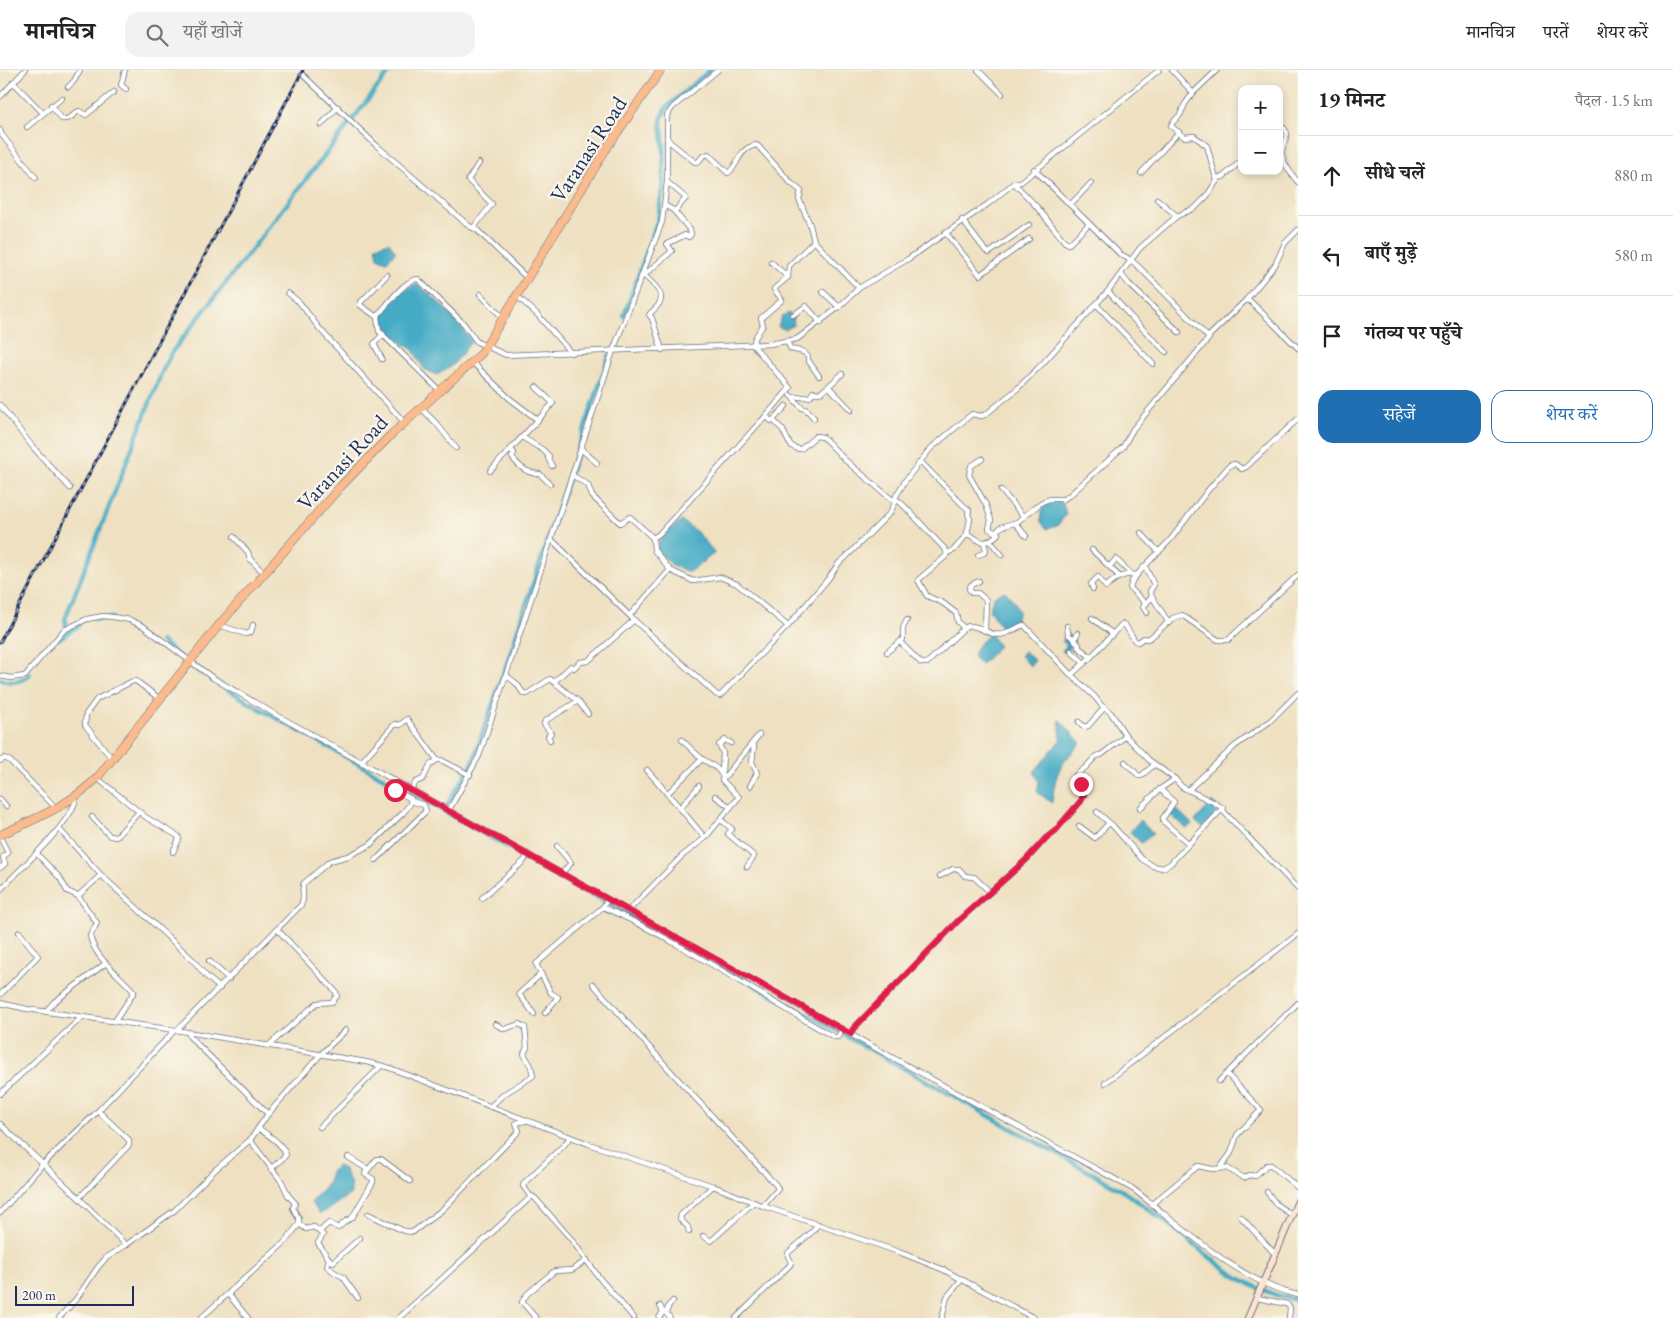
<!DOCTYPE html>
<html lang="hi">
<head>
<meta charset="utf-8">
<style>
  :root { --surface:#fff; --page:#f2f2f2; --text:#222; --muted:#767676; --line:#e0e0e0; --accent:#1f6fb2 }
  body { margin:0; font-family:"EB Garamond","Noto Serif Devanagari",serif; background:var(--page); color:var(--text) }
  .controls { position:absolute; right:15px; top:15px; display:grid; overflow:hidden; border-radius:10px; box-shadow:0 2px 8px #0003 }
  .controls button { width:45px; height:45px; display:grid; place-items:center; padding:0; border:0; border-bottom:1px solid var(--line); background:var(--surface); color:var(--text); font:25px sans-serif }
  .scale { position:absolute; left:15px; bottom:12px; width:119px; box-sizing:border-box; padding-left:5px; border:2px solid #1b2f5e; border-top:0; font-size:14px; line-height:18px; white-space:nowrap; color:#1b2f5e; -webkit-text-stroke:4px #fbf7ec; paint-order:stroke }
  .stop { position:absolute; width:15px; height:15px; margin:-11px; border:4px solid #e11d48; border-radius:50%; background:#fff }
  .stop.end { background:#e11d48; border-color:#fff; box-shadow:0 1px 5px #0008 }
  .list { margin:0; padding:0; list-style:none }
  h2 { display:flex; justify-content:space-between; align-items:center; height:65px; margin:0; padding:0 20px; font-size:21px }
  h2 small { font-size:16px; font-weight:400; color:var(--muted) }
  .list li { display:grid; grid-template-columns:32px 1fr auto; gap:15px; align-items:center; box-sizing:border-box; height:80px; padding:0 20px; border-top:1px solid var(--line) }
  .list b { display:block; font-size:19px; white-space:nowrap }
  .list em { font-size:16px; font-style:normal; color:var(--muted) }
  .actions { display:flex; gap:10px; padding:15px 20px }
  .actions a { flex:1; padding:11px 0; border:1px solid var(--accent); border-radius:15px; text-align:center; font-size:18px; color:var(--accent) }
  .actions .main { background:var(--accent); color:#fff }
  .icon { flex:none; width:28px; height:28px; fill:none; stroke:currentColor; stroke-width:2; stroke-linecap:round; stroke-linejoin:round }
  .map { position:relative; flex:none; width:1298px; height:1248px; overflow:hidden }
  header { display:flex; align-items:center; gap:30px; box-sizing:border-box; height:70px; padding:0 25px; background:var(--surface); border-bottom:1px solid var(--line) }
  header strong { font-size:24px }
  nav { display:flex; gap:28px; margin-inline-start:auto; font-size:18px }
  .search { width:350px; height:45px; background:var(--page); display:flex; align-items:center; gap:12px; box-sizing:border-box; padding:0 18px; border-radius:15px; color:var(--muted); font-size:19px }
  main { display:flex }
  aside { flex:1; background:var(--surface) }
  .map>svg:first-child { display:block }
  .water { fill:#45abc5; stroke:#306d92 }
  .lines { fill:none; stroke-linecap:round; stroke-linejoin:round }
  .canal { stroke:#45abc5; stroke-width:4.5 }
  .street-casing { stroke:#656d80; stroke-width:6 }
  .secondary-casing { stroke:#656d80; stroke-width:8 }
  .highway-casing { stroke:#656d80; stroke-width:9 }
  .street { stroke:#fff; stroke-width:4.5 }
  .secondary { stroke:#fde4d1; stroke-width:6 }
  .highway { stroke:#fbbb8d; stroke-width:8 }
  .rail-casing { stroke:#1b2f5e; stroke-width:3 }
  .rail { stroke:#fbf7ec; stroke-width:1; stroke-dasharray:4; stroke-linecap:butt }
  .route { stroke:#e11d48; stroke-width:6 }
  .labels { text-anchor:middle; stroke-width:4.5; stroke-linejoin:round; paint-order:stroke }
  .street-label { font-size:22px; fill:#1b2f5e; stroke:#fbf7ec }
</style>
</head>
<body>
<header>
<strong>मानचित्र</strong>
<div class="search"><svg class="icon" aria-label="search" viewBox="0 0 24 24"><circle cx="10" cy="10" r="6"/><path d="M15 15l6 6"/></svg>यहाँ खोजें</div>
<nav><a>मानचित्र</a><a>परतें</a><a>शेयर करें</a></nav>
</header>
<main>
<div class="map">
<svg width="1298" height="1248" viewBox="0 0 1298 1248">
  <rect width="100%" height="100%" fill="#fbf7ec"/>
  <filter id="ink" filterUnits="userSpaceOnUse"><feTurbulence type="fractalNoise" baseFrequency=".02" numOctaves="2"/><feDisplacementMap in="SourceGraphic" scale="10" xChannelSelector="R" yChannelSelector="G"/><feConvolveMatrix kernelMatrix="1 2 1 2 8 2 1 2 1" color-interpolation-filters="sRGB"/></filter>
  <filter id="wash" filterUnits="userSpaceOnUse"><feTurbulence type="fractalNoise" baseFrequency=".0096" numOctaves="4" result="noise"/><feDisplacementMap in="SourceGraphic" scale="20" xChannelSelector="R" yChannelSelector="G"/><feGaussianBlur stdDeviation="1.12" result="paint"/><feColorMatrix in="noise" values="0 0 0 0 0 0 0 0 0 0 0 0 0 0 0 0 0 1.4 0 .05"/><feComposite in="paint" operator="in"/></filter>
  <g filter="url(#wash)">
    <rect width="100%" height="100%" fill="#eee0c0"/>
    <!-- water -->
    <g class="water">
      <polygon points="389,172 396,182 387,191 378,188 376,176"/>
      <path d="M416 214C438 228 456 250 472 271L453 295 437 305 424 299 413 280 389 264 382 246 401 222Z"/>
      <polygon points="789,243 793,246 794,255 785,259 778,257 782,246"/>
      <path d="M1054 429 1063 433 1066 445 1057 456 1047 459 1041 452C1040 438 1042 436 1054 429Z"/>
      <path d="M682 451 697 462 715 483 689 502 672 495 657 481C658 466 670 459 682 451Z"/>
      <polygon points="1005,521 1014,531 1019,542 1013,556 1003,560 989,540 994,526"/>
      <polygon points="990,564 999,576 981,595 973,586 977,576"/>
      <polygon points="1067,564 1075,571 1071,577 1065,583 1062,581 1067,575 1062,571"/>
      <polygon points="1024,581 1035,591 1030,596 1020,586"/>
      <path d="M1059 649 1081 673C1058 697 1056 701 1052 733L1037 722 1039 711 1034 702 1061 669Z"/>
      <polygon points="1212,732 1221,739 1203,758 1195,751"/>
      <polygon points="1173,736 1192,754 1187,759 1168,744"/>
      <polygon points="1140,750 1153,764 1141,773 1130,762"/>
      <path d="M337 1096 343 1098 351 1114V1124C342 1129 328 1141 320 1144L311 1133C315 1125 321 1123 325 1117 331 1110 326 1105 337 1096Z"/>
    </g>
    <g class="lines">
      <!-- canal -->
      <g class="canal">
        <polyline points="624,246 658,149 663,114 664,81 661,50 666,38 710,0"/>
        <polyline points="95,549 112,548"/>
        <polyline points="67,563 65,549 161,304 172,282 391,0"/>
        <polyline points="59,569 79,555"/>
        <polyline points="161,571 180,587"/>
        <polyline points="514,571 609,286"/>
        <polyline points="191,595 202,603"/>
        <path d="M0 609C11 614 21 613 30 604"/>
        <path d="M211 609 255 636 1120 1119C1135 1130 1152 1141 1167 1153 1210 1186 1242 1221 1298 1230"/>
        <polyline points="444,740 472,694 513,575"/>
      </g>
    </g>
  </g>
  <g filter="url(#ink)">
    <g class="lines">
      <defs>
        <g id="street">
          <polyline points="125,0 121,15 126,19"/>
          <path d="M718 0 673 37 667 45V112L662 152 613 281 551 469 634 550 717 625 720 626 788 556 828 509 839 493 845 488 890 443 896 431H899C915 446 929 463 945 479L947 483 945 487 918 510 927 526 943 533 956 543 958 552 964 558 927 593H921L900 572"/>
          <polyline points="978,0 1002,24"/>
          <polyline points="1172,0 1193,23"/>
          <polyline points="1217,0 1193,23 1185,34 1180,45 1173,52 1171,56 1184,67 1194,66 1207,76 1216,108 1223,107 1242,90"/>
          <polyline points="303,5 376,75 469,156 477,160 527,208"/>
          <polyline points="13,12 43,43"/>
          <polyline points="68,17 74,11 80,0"/>
          <polyline points="0,27 25,0"/>
          <path d="M51 35 62 49C71 50 73 44 79 41L86 45 114 22"/>
          <polyline points="321,55 338,37"/>
          <path d="M1279 56 1284 58 1287 63C1286 70 1282 76 1282 83 1282 93 1292 105 1298 112"/>
          <polyline points="27,57 62,28"/>
          <polyline points="0,60 2,65 36,108"/>
          <path d="M667 68 671 73 695 92H698L703 86 708 84 728 103C739 96 737 79 756 75L758 76 791 113 801 121 799 129 810 155 814 171 859 218"/>
          <polyline points="1034,99 1120,184 1131,190 1140,198 1208,267 1246,230 1250,231 1298,278"/>
          <polyline points="1141,103 1179,62"/>
          <polyline points="1014,113 1036,136 1065,172 1069,174 1089,154"/>
          <polyline points="664,135 675,141 686,128 667,112"/>
          <polyline points="1070,135 1091,113"/>
          <polyline points="1177,146 1195,138 1207,126 1218,109"/>
          <polyline points="962,150 985,180 989,183 1029,155"/>
          <polyline points="474,157 492,134 468,110 479,93"/>
          <polyline points="945,162 980,205 1029,169"/>
          <polyline points="771,192 788,207"/>
          <polyline points="1121,204 1128,213 1179,262"/>
          <path d="M644 205C650 212 665 222 660 232 658 237 652 241 649 245L652 248 662 280"/>
          <polyline points="642,207 672,181 667,174 685,165 689,167 691,164 690,160 674,141"/>
          <polyline points="1108,221 1130,246 1166,282"/>
          <polyline points="823,222 839,237"/>
          <polyline points="288,223 300,233 319,258 404,352"/>
          <polyline points="480,224 503,248"/>
          <polyline points="517,226 537,244 571,283"/>
          <polyline points="1246,230 1275,195 1285,173 1298,160"/>
          <polyline points="1096,234 1153,294"/>
          <polyline points="793,245 806,236 821,253"/>
          <polyline points="377,247 360,235 360,233 387,205"/>
          <polyline points="787,272 791,279 804,282 808,287 808,290 819,306"/>
          <polyline points="382,289 374,274 383,264"/>
          <polyline points="472,292 509,328 538,350 490,401"/>
          <polyline points="536,317 553,333 538,350"/>
          <polyline points="829,317 851,340"/>
          <path d="M439 320 379 261 377 247 378 245C387 235 405 209 418 209L464 254 477 272 506 285 770 274 797 269 839 237 859 218 908 189 988 134 1014 113 1021 112 1159 0"/>
          <polyline points="790,325 802,338 807,340 814,348"/>
          <polyline points="793,327 810,327 813,322 818,323 822,322 842,304"/>
          <polyline points="0,335 32,376 70,418"/>
          <polyline points="421,338 437,354 456,378"/>
          <polyline points="764,348 790,318 753,275 755,268 763,255 761,248 782,230 774,219 788,207 789,196 814,171"/>
          <polyline points="773,350 786,336"/>
          <polyline points="522,367 543,380 549,386 548,388 552,396"/>
          <path d="M511 379 514 383 512 387C519 397 528 404 540 404L550 414"/>
          <polyline points="581,379 597,393"/>
          <polyline points="982,389 971,396 969,405 986,435 991,450 989,459 998,464"/>
          <polyline points="921,392 963,435 969,440 968,444 970,449 967,464"/>
          <path d="M572 405 588 415 592 426 620 453 630 447 653 468 659 464 761 351 767 347 771 351 773 350C776 353 779 356 782 359 788 368 788 379 801 379L816 366 823 367 845 390 890 428 896 431V426L905 411 930 379 972 344 981 346 985 345 1017 319 1044 292 1108 221 1140 178 1177 146 1157 129"/>
          <polyline points="1001,420 1024,447"/>
          <polyline points="1015,453 1026,466"/>
          <polyline points="1141,463 1159,482"/>
          <polyline points="234,467 248,482 250,489 265,504"/>
          <polyline points="551,469 506,605 517,614 523,623 527,624 550,609 578,631 588,644"/>
          <polyline points="990,471 1002,485"/>
          <polyline points="1092,480 1120,507"/>
          <path d="M947 483 954 480 967 464C983 471 981 477 996 466L997 461 1001 457 1017 452 1042 432 1050 429H1064L1070 425 1123 377 1133 359 1209 268"/>
          <polyline points="978,485 984,483 986,480 984,473"/>
          <polyline points="1110,496 1116,489 1131,504"/>
          <polyline points="670,500 693,511 720,507 737,514 788,556"/>
          <polyline points="1137,505 1132,511 1130,518 1146,534"/>
          <polyline points="979,511 971,515 969,519 972,523 978,523 986,530 985,561"/>
          <path d="M1093 519 1091 514 1098 507 1106 517C1115 508 1124 503 1137 505L1144 497"/>
          <polyline points="1147,543 1143,537 1152,527"/>
          <polyline points="630,545 670,500 654,480 653,468"/>
          <polyline points="1092,548 1113,564"/>
          <polyline points="1169,553 1151,525 1150,521 1154,515 1145,496 1171,469 1209,419 1230,395 1235,394 1242,399 1246,397 1298,349"/>
          <polyline points="219,555 246,564 251,562 253,555"/>
          <polyline points="1067,556 1068,564 1075,570"/>
          <path d="M964 558C974 552 984 562 994 564 1007 567 1013 558 1024 555L1071 605 1095 627 1101 635 1111 643 1126 666 1149 690 1175 709 1182 717 1213 732 1223 738 1224 742 1298 819"/>
          <polyline points="1078,563 1074,569 1079,575 1078,577 1091,587"/>
          <polyline points="1071,581 1084,593"/>
          <polyline points="887,582 903,569 903,558 907,550"/>
          <polyline points="1071,605 1091,587 1122,554 1125,555 1135,571 1138,572 1144,568 1146,569 1150,568 1173,548 1182,545 1218,570 1228,570 1298,505"/>
          <path d="M0 606 11 608 25 606 64 560 87 549 103 546 113 547 130 550 143 556 213 608 273 643C553 798 831 956 1113 1108L1133 1119C1180 1155 1240 1213 1298 1225"/>
          <polyline points="555,611 571,596 574,598 580,592 588,591 634,550"/>
          <polyline points="1079,652 1084,657 1088,656 1104,638"/>
          <polyline points="550,670 548,666 551,663 544,654 545,651 578,631"/>
          <path d="M682 670C688 676 694 682 700 687 708 694 720 697 723 708"/>
          <polyline points="113,690 85,655 86,644 97,629 133,611 136,611 160,629"/>
          <polyline points="0,691 5,688 10,691 56,738"/>
          <polyline points="361,692 395,654 400,655 407,649 437,690"/>
          <polyline points="1125,692 1139,706 1141,706 1154,695"/>
          <polyline points="647,700 680,738"/>
          <polyline points="722,703 723,683 719,675 725,670 731,673"/>
          <polyline points="97,708 147,748 178,766 179,769 173,782"/>
          <polyline points="699,716 680,738 705,768"/>
          <polyline points="750,716 757,703 752,692 754,676 753,672"/>
          <polyline points="1160,719 1174,732 1163,748 1163,751 1189,774"/>
          <polyline points="411,720 416,712 423,709 430,695 437,690 441,690 470,705"/>
          <polyline points="1188,720 1235,676 1269,652 1298,623"/>
          <polyline points="667,724 702,689"/>
          <polyline points="715,726 730,737"/>
          <polyline points="0,729 6,736"/>
          <polyline points="1140,738 1160,719 1175,709"/>
          <polyline points="449,740 479,686 506,605"/>
          <polyline points="1097,742 1113,756 1142,789 1153,796 1163,798 1170,794 1223,738"/>
          <polyline points="92,747 110,766 116,767 139,742"/>
          <polyline points="721,750 732,759 728,764 754,786 747,797"/>
          <polyline points="1079,756 1095,768 1109,753"/>
          <polyline points="59,759 101,805 194,891 206,906 220,918"/>
          <polyline points="0,767 8,783 3,787 5,794 0,798"/>
          <polyline points="557,776 571,793 561,804"/>
          <polyline points="36,783 60,808 67,821 78,826"/>
          <polyline points="376,790 426,741 424,735 411,731"/>
          <path d="M101 805 78 826 97 853 90 866C95 889 119 904 134 922L115 951"/>
          <polyline points="940,806 953,799 959,799 965,806 974,807 990,822"/>
          <path d="M0 820C17 802 76 749 76 727"/>
          <polyline points="482,828 524,791 528,784"/>
          <path d="M603 837C684 873 757 924 834 967H838L842 959"/>
          <polyline points="628,841 682,786 705,768 739,727 722,710 759,665"/>
          <polyline points="209,891 229,909"/>
          <polyline points="541,904 551,923 558,927 545,943"/>
          <polyline points="593,914 675,1006 776,1115 778,1119 763,1136"/>
          <polyline points="0,925 38,886 19,862"/>
          <polyline points="0,933 27,939 175,960 366,992 387,997 589,1074 713,1116 763,1136 899,1182 944,1200 1034,1248"/>
          <polyline points="46,941 54,932 106,893"/>
          <polyline points="534,944 519,924 541,904 536,894 603,837 607,830"/>
          <path d="M177 960 301 835C306 827 300 820 304 813L330 791 348 786 370 775 403 743 410 734 411 729 395 720 397 713"/>
          <polyline points="188,962 190,967 268,1044"/>
          <polyline points="851,964 853,959 959,850 1026,790 1046,768 1055,761 1081,731 1084,725 1076,705 1086,697 1096,686 1101,685 1126,666"/>
          <polyline points="268,976 317,933 332,932 337,926 336,922 277,859"/>
          <polyline points="1219,1011 1298,933"/>
          <polyline points="1105,1013 1298,864"/>
          <polyline points="0,1024 82,947"/>
          <polyline points="490,1037 504,1024 533,1006 531,996 524,984 527,977 525,957 519,954 505,959 495,954"/>
          <polyline points="0,1054 79,1128 126,1175 106,1188 98,1197 77,1228 59,1248"/>
          <polyline points="320,1057 381,996"/>
          <path d="M258 1058C268 1065 282 1073 286 1085L271 1099"/>
          <polyline points="1220,1098 1231,1083 1237,1065 1261,1040 1227,1004"/>
          <polyline points="367,1101 377,1089 381,1089 410,1111"/>
          <polyline points="1267,1122 1277,1135 1292,1145"/>
          <polyline points="531,1127 523,1116 524,1113 565,1074 570,1067"/>
          <polyline points="79,1128 129,1075 129,1070 98,1041"/>
          <polyline points="1152,1134 1198,1096 1212,1099 1227,1098 1244,1108 1250,1105 1255,1106 1267,1095 1271,1095 1298,1118"/>
          <polyline points="0,1143 42,1095 98,1041 175,960"/>
          <polyline points="368,1144 404,1161 413,1162 443,1139 519,1061 516,1053 525,1051"/>
          <polyline points="1241,1147 1275,1184"/>
          <polyline points="299,1154 306,1159 314,1157 323,1165 318,1173 329,1189 327,1196 334,1202 343,1207 358,1228"/>
          <polyline points="320,1161 329,1153 338,1158 346,1151 352,1148 373,1112 373,1109 365,1104 367,1099 348,1087"/>
          <polyline points="689,1162 688,1157 680,1149 681,1145 713,1116"/>
          <polyline points="703,1166 711,1171 754,1132"/>
          <polyline points="126,1175 175,1140 215,1100 250,1070 268,1044 321,984 346,960"/>
          <polyline points="329,1189 333,1192 360,1168"/>
          <polyline points="228,1224 248,1248"/>
          <polyline points="1257,1228 1287,1234 1290,1238 1289,1248"/>
          <polyline points="201,1248 284,1173 299,1154 299,1149 293,1138 295,1133 288,1125 282,1112 250,1070"/>
          <polyline points="399,1248 532,1126 535,1128 571,1169 601,1210 634,1248"/>
          <polyline points="536,1248 522,1232 527,1224 552,1203 555,1201 572,1200 587,1190"/>
          <polyline points="659,1248 663,1242 660,1236"/>
          <polyline points="670,1248 666,1243 669,1235 673,1231"/>
          <polyline points="736,1248 790,1195 791,1192 788,1186 788,1183 813,1161 818,1154"/>
          <polyline points="942,1248 947,1227 962,1209"/>
        </g>
        <polyline id="secondary" points="1248,1248 1298,1131"/>
        <path id="highway" d="M0 765C35 749 70 735 97 708L219 555 341 416 391 365 481 284 608 76 661 0"/>
      </defs>
      <!-- street casing -->
      <use href="#street" class="street-casing"/>
      <!-- secondary casing -->
      <use href="#secondary" class="secondary-casing"/>
      <!-- highway casing -->
      <use href="#highway" class="highway-casing"/>
      <!-- street -->
      <use href="#street" class="street"/>
      <!-- secondary -->
      <use href="#secondary" class="secondary"/>
      <!-- highway -->
      <use href="#highway" class="highway"/>
      <defs>
        <polyline id="rail" points="0,572 303,0"/>
      </defs>
      <!-- rail casing -->
      <use href="#rail" class="rail-casing"/>
      <!-- rail -->
      <use href="#rail" class="rail"/>
    </g>
  </g>
  <g class="lines" filter="url(#ink)">
    <!-- route -->
    <polyline class="route" points="395,720 397,713 411,720 851,964 853,959 959,850 1026,790 1046,768 1055,761 1081,731 1084,724 1081,714"/>
  </g>
  <g class="labels">
    <!-- street labels -->
    <g class="street-label">
      <text transform="translate(588 79) rotate(-57)" y="8">Varanasi Road</text>
      <text transform="translate(342 392) rotate(-47)" y="8">Varanasi Road</text>
    </g>
  </g>
</svg>
<div class="controls">
<button>+</button>
<button>−</button>
</div>
<div class="scale">200 m</div>
<div class="stop" style="left:395px;top:720px"></div>
<div class="stop end" style="left:1081px;top:714px"></div>
</div>
<aside>
<h2>19 मिनट<small>पैदल · 1.5 km</small></h2>
<ul class="list">
<li><svg class="icon" aria-label="ahead" viewBox="0 0 24 24"><path d="M12 20V5M6 11l6-6 6 6"/></svg><div><b>सीधे चलें</b></div><em>880 m</em></li>
<li><svg class="icon" aria-label="left" viewBox="0 0 24 24"><path d="M17 20v-9H6M10 6l-5 5 5 5"/></svg><div><b>बाएँ मुड़ें</b></div><em>580 m</em></li>
<li><svg class="icon" aria-label="arrive" viewBox="0 0 24 24"><path d="M6 21V4h12l-3 4 3 4H6"/></svg><div><b>गंतव्य पर पहुँचे</b></div></li>
</ul>
<div class="actions"><a class="main">सहेजें</a><a>शेयर करें</a></div>
</aside>
</main>
</body>
</html>
